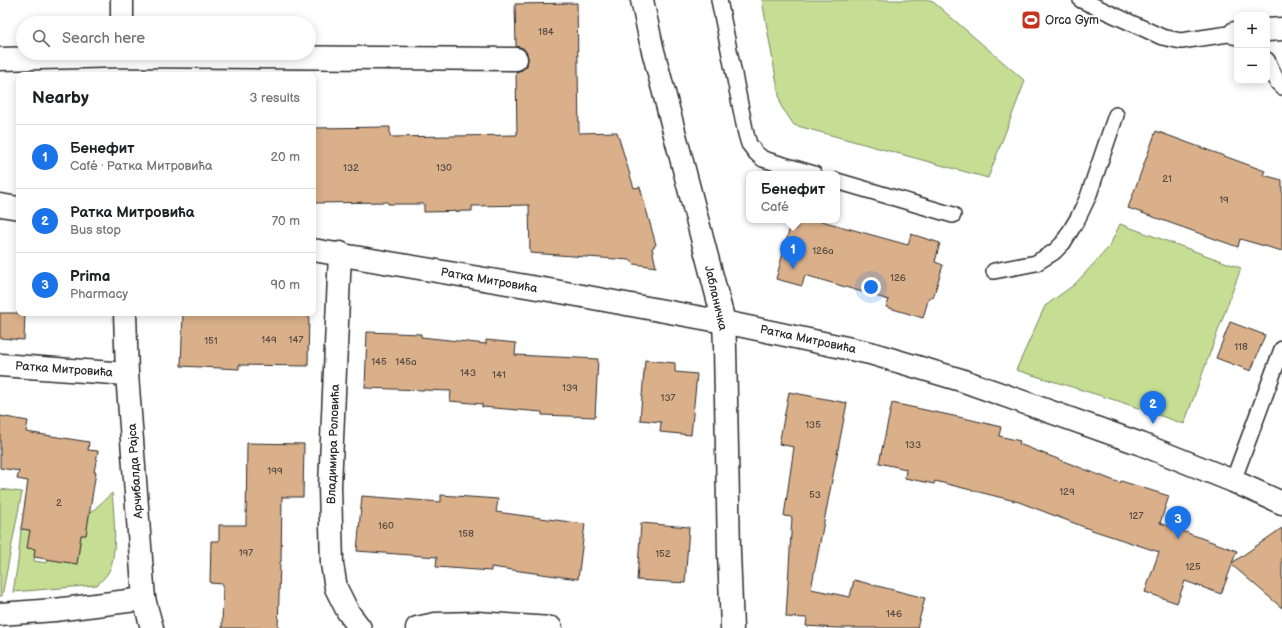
<!DOCTYPE html>
<html lang="en">
<head>
<meta charset="utf-8">
<style>
  :root { --surface:#fff; --page:#f6f6f6; --text:#202124; --muted:#757577; --line:#e0e0e0; --accent:#1a73e8 }
  body { margin:0; font-family:"Balsamiq Sans",sans-serif; background:var(--page); color:var(--text) }
  .controls { position:absolute; right:12px; top:12px; display:grid; overflow:hidden; border-radius:8px; box-shadow:0 2px 10px #0003 }
  .controls button { width:36px; height:36px; display:grid; place-items:center; padding:0; border:0; border-bottom:1px solid var(--line); background:var(--surface); color:var(--text); font:20px sans-serif }
  .you { position:absolute; left:871px; top:287px; width:14px; height:14px; margin:-10px; border:3px solid #fff; border-radius:50%; background:#1a73e8; box-shadow:0 0 0 6px #1a73e833 }
  .badge { display:grid; place-items:center; width:26px; height:26px; border-radius:50%; background:var(--accent); color:#fff; font-size:13px; font-weight:700 }
  .pin { position:absolute; translate:-50% -33px; filter:drop-shadow(0 1px 2px #0008) }
  .pin::after { content:''; position:absolute; top:21px; width:14px; height:12px; background:inherit; clip-path:polygon(0 0,100% 0,50% 100%) }
  .popup { position:absolute; left:746px; top:171px; width:94px; height:52px; box-sizing:border-box; display:grid; place-content:center; border-radius:8px; background:var(--surface); filter:drop-shadow(0 1px 3px #0005); font-size:13px; white-space:nowrap; color:var(--muted) }
  .popup b { font-size:15px; color:var(--text) }
  .popup::after { content:''; position:absolute; left:50%; top:100%; margin-left:-8px; border:8px solid transparent; border-top-color:var(--surface) }
  .list { margin:0; padding:0; list-style:none }
  h2 { display:flex; justify-content:space-between; align-items:center; height:52px; margin:0; padding:0 16px; font-size:17px }
  h2 small { font-size:13px; font-weight:400; color:var(--muted) }
  .list li { display:grid; grid-template-columns:26px 1fr auto; gap:12px; align-items:center; box-sizing:border-box; height:64px; padding:0 16px; border-top:1px solid var(--line) }
  .list b { display:block; font-size:15px; white-space:nowrap }
  .list p { margin:0; font-size:13px; white-space:nowrap; color:var(--muted) }
  .list em { font-size:13px; font-style:normal; color:var(--muted) }
  .icon { flex:none; width:22px; height:22px; fill:none; stroke:currentColor; stroke-width:2; stroke-linecap:round; stroke-linejoin:round }
  .map { position:relative; flex:none; width:1282px; height:628px; overflow:hidden }
  .search { position:absolute; background:var(--surface); box-shadow:0 2px 10px #0003; left:16px; top:16px; width:300px; height:44px; display:flex; align-items:center; gap:10px; box-sizing:border-box; padding:0 14px; border-radius:22px; color:var(--muted); font-size:15px }
  .panel { position:absolute; background:var(--surface); box-shadow:0 2px 10px #0003; left:16px; top:72px; width:300px; height:244px; border-radius:8px }
  .map>svg:first-child { display:block }
  .green { fill:#c5de94; stroke:#788460 }
  .building { fill:#dab08b; stroke:#2b2b2b }
  .lines { fill:none; stroke-linecap:round; stroke-linejoin:round }
  .service-casing { stroke:#2b2b2b; stroke-width:18 }
  .minor-casing { stroke:#2b2b2b; stroke-width:25 }
  .tertiary-casing { stroke:#2b2b2b; stroke-width:25 }
  .secondary-casing { stroke:#2b2b2b; stroke-width:25 }
  .service { stroke:#fff; stroke-width:15 }
  .minor { stroke:#fff; stroke-width:22 }
  .tertiary { stroke:#fff; stroke-width:22 }
  .secondary { stroke:#fff; stroke-width:22 }
  .labels { text-anchor:middle; stroke-width:3.5; stroke-linejoin:round; paint-order:stroke }
  .number-label { font-size:10px; fill:#574c43 }
  .poi-label { font-size:12px; fill:#2b2b2b; stroke:#fff; text-anchor:start }
  .street-label { font-size:12px; fill:#2b2b2b; stroke:#fff }
</style>
</head>
<body>
<div class="map">
<svg width="1282" height="628" viewBox="0 0 1282 628">
  <rect width="100%" height="100%" fill="#fff"/>
  <filter id="ink" filterUnits="userSpaceOnUse"><feTurbulence type="fractalNoise" baseFrequency=".025" numOctaves="2"/><feDisplacementMap in="SourceGraphic" scale="8" xChannelSelector="R" yChannelSelector="G"/><feConvolveMatrix kernelMatrix="1 2 1 2 8 2 1 2 1" color-interpolation-filters="sRGB"/></filter>
  <g filter="url(#ink)">
    <!-- green -->
    <g class="green">
      <polygon points="762,0 931,0 1025,81 988,178 794,125 781,106"/>
      <polygon points="1120,224 1241,268 1184,424 1118,401 1016,370 1045,306 1075,284 1109,247"/>
      <polygon points="0,489 22,492 2,596 0,596"/>
      <path d="M112 493C114 513 118 553 109 571 107 576 101 581 97 585L13 592 18 561 21 529 30 530 28 548 35 549 34 561 47 563 48 559 77 564 81 535H86L89 514Z"/>
    </g>
    <!-- building -->
    <g class="building">
      <polygon points="577,3 579,133 617,132 634,188 640,187 656,245 652,248 656,267 634,264 630,260 530,253 529,205 472,206 472,211 424,212 424,204 388,204 388,202 313,203 313,128 390,127 390,137 517,135 516,72 522,70 527,66 528,59 527,53 523,48 516,46 515,4"/>
      <polygon points="1156,131 1265,171 1263,175 1282,180 1282,251 1240,239 1238,247 1128,208"/>
      <polygon points="799,220 818,220 908,245 911,234 940,243 935,262 943,265 933,298 929,297 923,318 886,307 889,300 805,275 802,286 776,279 790,227 797,229"/>
      <polygon points="0,313 25,313 24,340 0,338"/>
      <polygon points="183,313 309,313 308,366 239,365 239,369 181,366"/>
      <polygon points="1230,322 1265,335 1251,371 1216,358"/>
      <polygon points="367,332 421,334 421,337 486,344 486,340 516,343 515,355 598,359 595,417 542,415 542,412 482,407 482,404 450,401 451,391 365,388"/>
      <polygon points="645,360 675,363 675,372 697,374 691,435 660,432 661,422 640,420"/>
      <polygon points="789,392 847,403 811,589 850,597 854,580 925,598 917,628 837,628 806,626 807,618 786,617 792,517 784,516 794,447 779,444"/>
      <polygon points="892,403 968,419 1001,427 999,436 1020,441 1019,444 1120,483 1121,481 1169,496 1160,523 1237,551 1232,563 1282,528 1282,608 1232,565 1221,594 1185,581 1177,603 1145,592 1159,552 1092,530 1019,502 935,481 934,484 905,478 906,469 879,463"/>
      <polygon points="0,416 28,421 26,432 89,442 88,450 98,451 94,472 96,472 86,535 81,535 77,564 34,557 35,549 27,548 30,530 21,529 28,481 17,479 19,471 0,468"/>
      <polygon points="247,443 304,444 303,497 282,497 281,562 280,562 278,628 222,628 223,584 210,583 211,541 219,541 219,525 246,525"/>
      <polygon points="441,495 498,499 496,512 585,524 578,579 491,567 491,571 436,567 437,557 357,551 362,496 441,502"/>
      <polygon points="641,523 689,527 685,583 637,580"/>
    </g>
    <g class="lines">
      <defs>
        <g id="service">
          <polyline points="719,0 746,134 749,144 756,153 763,159 814,174"/>
          <polyline points="1081,0 1162,37 1181,41 1235,33"/>
          <polyline points="1267,60 1278,83 1282,87"/>
          <polyline points="837,181 953,215"/>
          <polyline points="994,271 1036,263 1054,252 1063,243 1078,218 1088,197 1116,115"/>
          <polyline points="1233,481 1282,349"/>
        </g>
        <g id="minor">
          <polyline points="122,0 122,23"/>
          <polyline points="1267,30 1282,29"/>
          <polyline points="1235,33 1237,33"/>
          <polyline points="0,59 123,56 516,59"/>
          <polyline points="340,253 330,486 332,564 336,588 348,612 360,628"/>
          <polyline points="125,313 127,374 144,599 152,628"/>
          <polyline points="724,322 725,347 729,553 732,628"/>
          <polyline points="0,365 127,374"/>
          <polyline points="0,614 55,610 144,599"/>
          <polyline points="417,628 435,624 477,623 551,628"/>
        </g>
        <polyline id="tertiary" points="642,0 652,47 724,322"/>
        <g id="secondary">
          <polyline points="0,205 19,208"/>
          <polyline points="313,250 555,291 724,322 870,353 961,380 1141,444 1233,481 1282,503"/>
        </g>
      </defs>
      <!-- service casing -->
      <use href="#service" class="service-casing"/>
      <!-- minor casing -->
      <use href="#minor" class="minor-casing"/>
      <!-- tertiary casing -->
      <use href="#tertiary" class="tertiary-casing"/>
      <!-- secondary casing -->
      <use href="#secondary" class="secondary-casing"/>
      <!-- service -->
      <use href="#service" class="service"/>
      <!-- minor -->
      <use href="#minor" class="minor"/>
      <!-- tertiary -->
      <use href="#tertiary" class="tertiary"/>
      <!-- secondary -->
      <use href="#secondary" class="secondary"/>
    </g>
  </g>
  <!-- icons -->
  <defs>
    <symbol id="stadium-square" viewBox="-11 -11 22 22"><rect x="-9" y="-9" width="18" height="18" rx="4" fill="#c8321e" stroke="#fff"/><path d="M0-5a6.5 5 0 1 0 0 10a6.5 5 0 1 0 0-10ZM-3.5-1.8h7v3.6h-7Z" fill="#fff"/></symbol>
  </defs>
  <g fill-rule="evenodd">
    <use href="#stadium-square" x="1020" y="9" width="22" height="22"/>
  </g>
  <g class="labels">
    <!-- number labels -->
    <g class="number-label">
      <text x="546" y="35">184</text>
      <text x="351" y="171">132</text>
      <text x="444" y="171">130</text>
      <text x="1167" y="182">21</text>
      <text x="1224" y="203">19</text>
      <text x="823" y="254">126a</text>
      <text x="898" y="281">126</text>
      <text x="269" y="343">149</text>
      <text x="296" y="343">147</text>
      <text x="211" y="344">151</text>
      <text x="1241" y="350">118</text>
      <text x="379" y="365">145</text>
      <text x="406" y="365">145a</text>
      <text x="468" y="376">143</text>
      <text x="499" y="378">141</text>
      <text x="570" y="391">139</text>
      <text x="668" y="401">137</text>
      <text x="813" y="428">135</text>
      <text x="913" y="448">133</text>
      <text x="275" y="474">199</text>
      <text x="1067" y="495">129</text>
      <text x="815" y="498">53</text>
      <text x="59" y="506">2</text>
      <text x="1136" y="519">127</text>
      <text x="386" y="529">160</text>
      <text x="466" y="537">158</text>
      <text x="246" y="556">197</text>
      <text x="663" y="557">152</text>
      <text x="1193" y="570">125</text>
      <text x="894" y="617">146</text>
    </g>
    <!-- poi labels -->
    <g class="poi-label">
      <text x="1045" y="24">Orca Gym</text>
    </g>
    <!-- street labels -->
    <g class="street-label">
      <text transform="translate(489 280) rotate(10)" y="4">Ратка Митровића</text>
      <text transform="translate(716 298) rotate(77)" y="4">Јабланичка</text>
      <text transform="translate(808 339) rotate(12)" y="4">Ратка Митровића</text>
      <text transform="translate(64 369) rotate(4)" y="4">Ратка Митровића</text>
      <text transform="translate(333 444) rotate(-88)" y="4">Владимира Роловића</text>
      <text transform="translate(135 471) rotate(-94)" y="4">Арчибалда Рајса</text>
    </g>
  </g>
</svg>
<div class="controls">
<button>+</button>
<button>−</button>
</div>
<div class="you"></div>
<div class="pin badge" style="left:793px;top:269px">1</div>
<div class="popup"><b>Бенефит</b>Café</div>
<div class="pin badge" style="left:1153px;top:424px">2</div>
<div class="pin badge" style="left:1178px;top:539px">3</div>
<div class="search"><svg class="icon" aria-label="search" viewBox="0 0 24 24"><circle cx="10" cy="10" r="6"/><path d="M15 15l6 6"/></svg>Search here</div>
<section class="panel">
<h2>Nearby<small>3 results</small></h2>
<ul class="list">
<li><span class="badge">1</span><div><b>Бенефит</b><p>Café · Ратка Митровића</p></div><em>20 m</em></li>
<li><span class="badge">2</span><div><b>Ратка Митровића</b><p>Bus stop</p></div><em>70 m</em></li>
<li><span class="badge">3</span><div><b>Prima</b><p>Pharmacy</p></div><em>90 m</em></li>
</ul>
</section>
</div>
</body>
</html>
